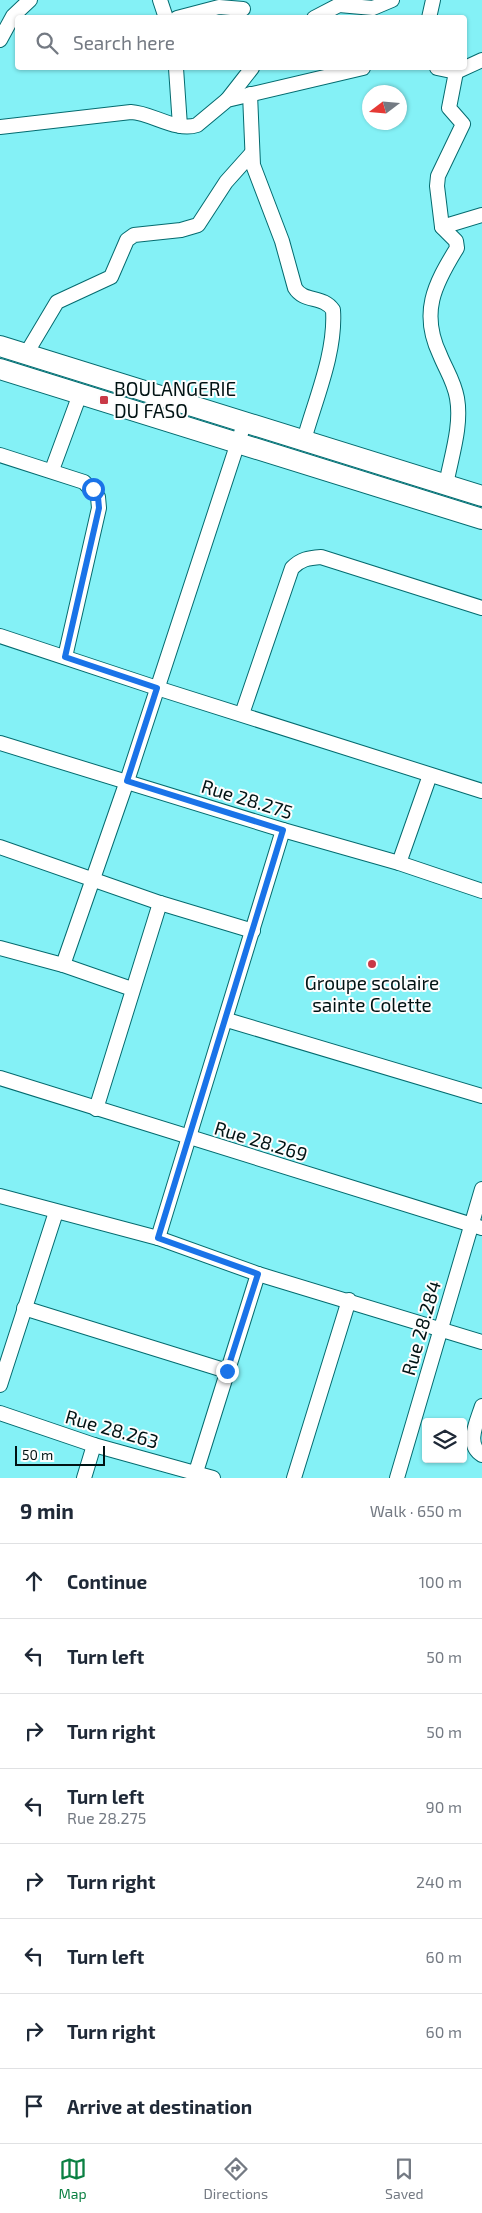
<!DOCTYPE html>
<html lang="en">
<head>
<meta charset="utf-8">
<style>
  :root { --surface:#fff; --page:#f6f6f7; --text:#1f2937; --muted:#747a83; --line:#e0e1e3; --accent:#0b8043 }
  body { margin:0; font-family:"Exo 2",sans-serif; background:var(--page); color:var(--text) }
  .controls { position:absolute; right:15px; bottom:15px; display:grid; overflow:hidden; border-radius:5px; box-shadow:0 1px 4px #0004 }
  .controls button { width:45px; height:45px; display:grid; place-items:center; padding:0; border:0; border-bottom:1px solid var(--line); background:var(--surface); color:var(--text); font:25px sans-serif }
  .compass { position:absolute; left:362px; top:85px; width:45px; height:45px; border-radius:50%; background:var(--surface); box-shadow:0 1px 4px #0004; rotate:254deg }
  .scale { position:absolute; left:15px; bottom:12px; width:90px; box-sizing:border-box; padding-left:5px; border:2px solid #001213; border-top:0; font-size:14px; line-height:18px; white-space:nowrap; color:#001213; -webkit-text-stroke:4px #fdfdfd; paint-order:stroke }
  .stop { position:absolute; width:15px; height:15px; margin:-11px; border:4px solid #1a73e8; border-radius:50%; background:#fff }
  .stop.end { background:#1a73e8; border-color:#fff; box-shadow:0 1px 5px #0008 }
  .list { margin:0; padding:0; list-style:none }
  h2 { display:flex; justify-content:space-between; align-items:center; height:65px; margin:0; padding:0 20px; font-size:21px }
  h2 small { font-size:16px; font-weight:400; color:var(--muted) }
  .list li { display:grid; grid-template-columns:32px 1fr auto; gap:15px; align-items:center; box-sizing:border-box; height:75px; padding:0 20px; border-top:1px solid var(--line) }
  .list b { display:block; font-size:19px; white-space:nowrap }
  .list p { margin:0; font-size:16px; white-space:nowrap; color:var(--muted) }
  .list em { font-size:16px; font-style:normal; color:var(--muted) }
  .icon { flex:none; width:28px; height:28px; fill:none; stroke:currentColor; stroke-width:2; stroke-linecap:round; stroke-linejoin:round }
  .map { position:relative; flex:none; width:482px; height:1478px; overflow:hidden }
  .search { position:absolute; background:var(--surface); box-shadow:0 1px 4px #0004; left:15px; right:15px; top:15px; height:55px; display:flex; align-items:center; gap:12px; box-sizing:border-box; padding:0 18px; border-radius:5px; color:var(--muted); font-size:19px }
  .sheet { height:665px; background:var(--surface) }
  nav { display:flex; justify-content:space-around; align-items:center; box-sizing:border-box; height:70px; border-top:1px solid var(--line); background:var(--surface); font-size:14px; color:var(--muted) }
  nav a { display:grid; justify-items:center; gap:2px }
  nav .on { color:var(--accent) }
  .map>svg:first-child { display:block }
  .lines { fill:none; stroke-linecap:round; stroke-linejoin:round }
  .minor-casing { stroke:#046b6f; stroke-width:16 }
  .secondary-casing { stroke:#046b6f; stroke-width:22 }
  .minor { stroke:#fff; stroke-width:14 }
  .secondary { stroke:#fff; stroke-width:20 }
  .route { stroke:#1a73e8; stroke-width:6 }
  .poi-dot { fill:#c93947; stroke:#fdfdfd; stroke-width:2 }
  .labels { text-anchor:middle; stroke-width:4; stroke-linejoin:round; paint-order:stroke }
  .poi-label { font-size:19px; fill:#001213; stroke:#fdfdfd; text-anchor:start }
  .street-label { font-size:19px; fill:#001213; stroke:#fdfdfd }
</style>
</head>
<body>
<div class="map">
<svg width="482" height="1478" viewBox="0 0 482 1478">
  <rect width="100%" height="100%" fill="#84f1f6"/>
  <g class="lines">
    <defs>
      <g id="minor">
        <polyline points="160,0 166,18"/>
        <polyline points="177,18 219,7 243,9"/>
        <polyline points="314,18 339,5 373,8 392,0"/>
        <polyline points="429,18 433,0"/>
        <polyline points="0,40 13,16 30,0"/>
        <polyline points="176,68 180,126"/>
        <path d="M437 68 456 72 449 108 463 124 438 176 437 186 442 227 456 241 457 248C434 285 420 313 440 355 446 370 454 381 457 398 462 426 451 457 446 485"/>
        <polyline points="456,72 482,60"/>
        <path d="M250 94 253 165 282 241 295 288C304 303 323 295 333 310 336 353 315 400 304 440"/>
        <polyline points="227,100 252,68"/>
        <path d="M0 127 131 112C152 113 176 132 197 125L227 100 363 68"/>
        <polyline points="442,227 482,215"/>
        <polyline points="26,354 57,302 111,277 127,240 134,235 181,230 198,225 226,182 251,154"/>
        <polyline points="0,455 84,482 98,497 99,508 65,657"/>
        <polyline points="52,470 80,394"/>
        <polyline points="0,636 157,688 482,791"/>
        <path d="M242 714 292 568C301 559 308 558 321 557L482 608"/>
        <polyline points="0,743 283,830 399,863 482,891"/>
        <polyline points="0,847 160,903 253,931"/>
        <polyline points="399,863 430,775"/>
        <polyline points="0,948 63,965 132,989"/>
        <polyline points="63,965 127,781 245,421"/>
        <polyline points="227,1020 482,1096"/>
        <polyline points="0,1078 482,1228"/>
        <polyline points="96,1109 160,903"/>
        <polyline points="0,1196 158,1238 258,1274 482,1342"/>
        <polyline points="158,1238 283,830"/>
        <polyline points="24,1308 227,1371"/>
        <polyline points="0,1385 56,1212"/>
        <path d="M482 1406C477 1422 465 1445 482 1455"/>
        <polyline points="0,1413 94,1445 213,1478"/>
        <polyline points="196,1472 258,1274"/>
        <polyline points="84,1478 94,1445"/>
        <polyline points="294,1478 349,1300"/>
        <polyline points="397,1478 482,1189"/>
      </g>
      <g id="secondary">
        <polyline points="0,346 482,496"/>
        <polyline points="0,369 482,519"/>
      </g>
    </defs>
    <!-- minor casing -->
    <use href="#minor" class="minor-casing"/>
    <!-- secondary casing -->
    <use href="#secondary" class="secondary-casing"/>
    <!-- minor -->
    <use href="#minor" class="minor"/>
    <!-- secondary -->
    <use href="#secondary" class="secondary"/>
  </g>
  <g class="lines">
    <!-- route -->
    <polyline class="route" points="93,489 98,497 99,508 65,657 157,688 127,781 283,830 158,1238 258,1274 227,1371"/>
  </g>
  <!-- markers -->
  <g class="poi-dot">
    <rect x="99" y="395" width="10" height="10" rx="2.5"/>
    <circle cx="372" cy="964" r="5"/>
  </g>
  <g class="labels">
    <!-- poi labels -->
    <g class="poi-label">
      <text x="114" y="396">BOULANGERIE<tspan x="114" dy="22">DU FASO</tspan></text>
      <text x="372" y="990" text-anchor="middle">Groupe scolaire<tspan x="372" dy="22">sainte Colette</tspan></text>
    </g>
    <!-- street labels -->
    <g class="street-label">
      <text transform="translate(247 799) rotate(17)" y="7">Rue 28.275</text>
      <text transform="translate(261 1141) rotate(17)" y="7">Rue 28.269</text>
      <text transform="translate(421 1328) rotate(-74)" y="7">Rue 28.284</text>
      <text transform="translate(112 1429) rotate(16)" y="7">Rue 28.263</text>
    </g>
  </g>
</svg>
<div class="controls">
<button><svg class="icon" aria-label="layers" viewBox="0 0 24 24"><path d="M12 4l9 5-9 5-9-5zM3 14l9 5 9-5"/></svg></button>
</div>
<svg class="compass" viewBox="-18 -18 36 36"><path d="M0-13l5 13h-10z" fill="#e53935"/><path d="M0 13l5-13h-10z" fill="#747a83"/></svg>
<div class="scale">50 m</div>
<div class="stop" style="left:93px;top:489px"></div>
<div class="stop end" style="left:227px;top:1371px"></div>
<div class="search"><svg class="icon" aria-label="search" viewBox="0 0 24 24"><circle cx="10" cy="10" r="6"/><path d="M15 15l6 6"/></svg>Search here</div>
</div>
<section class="sheet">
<h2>9 min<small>Walk · 650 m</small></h2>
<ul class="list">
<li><svg class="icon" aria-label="ahead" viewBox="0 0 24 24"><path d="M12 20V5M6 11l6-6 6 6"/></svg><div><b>Continue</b></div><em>100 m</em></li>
<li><svg class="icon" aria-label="left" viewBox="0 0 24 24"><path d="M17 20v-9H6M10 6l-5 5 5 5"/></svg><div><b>Turn left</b></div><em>50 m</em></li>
<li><svg class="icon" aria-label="right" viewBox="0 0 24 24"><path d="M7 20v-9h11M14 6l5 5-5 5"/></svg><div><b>Turn right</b></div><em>50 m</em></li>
<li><svg class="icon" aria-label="left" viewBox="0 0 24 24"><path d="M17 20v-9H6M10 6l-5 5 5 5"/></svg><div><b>Turn left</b><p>Rue 28.275</p></div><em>90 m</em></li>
<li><svg class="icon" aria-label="right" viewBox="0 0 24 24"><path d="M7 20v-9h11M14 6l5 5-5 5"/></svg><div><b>Turn right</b></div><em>240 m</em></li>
<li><svg class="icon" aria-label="left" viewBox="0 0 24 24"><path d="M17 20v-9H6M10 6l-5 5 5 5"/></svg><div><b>Turn left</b></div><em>60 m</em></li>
<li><svg class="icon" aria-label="right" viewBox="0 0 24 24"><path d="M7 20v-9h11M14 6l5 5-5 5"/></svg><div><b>Turn right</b></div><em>60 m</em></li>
<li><svg class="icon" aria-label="arrive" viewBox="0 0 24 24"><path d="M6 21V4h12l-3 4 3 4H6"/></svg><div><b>Arrive at destination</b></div></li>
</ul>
</section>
<nav>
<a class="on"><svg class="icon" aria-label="map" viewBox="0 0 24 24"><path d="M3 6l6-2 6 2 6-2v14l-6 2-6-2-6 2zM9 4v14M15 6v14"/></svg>Map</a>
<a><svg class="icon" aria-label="directions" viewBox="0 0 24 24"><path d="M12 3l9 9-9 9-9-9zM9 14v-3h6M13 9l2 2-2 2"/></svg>Directions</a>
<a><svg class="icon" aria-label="saved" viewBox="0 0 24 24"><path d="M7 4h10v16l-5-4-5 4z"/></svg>Saved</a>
</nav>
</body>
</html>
